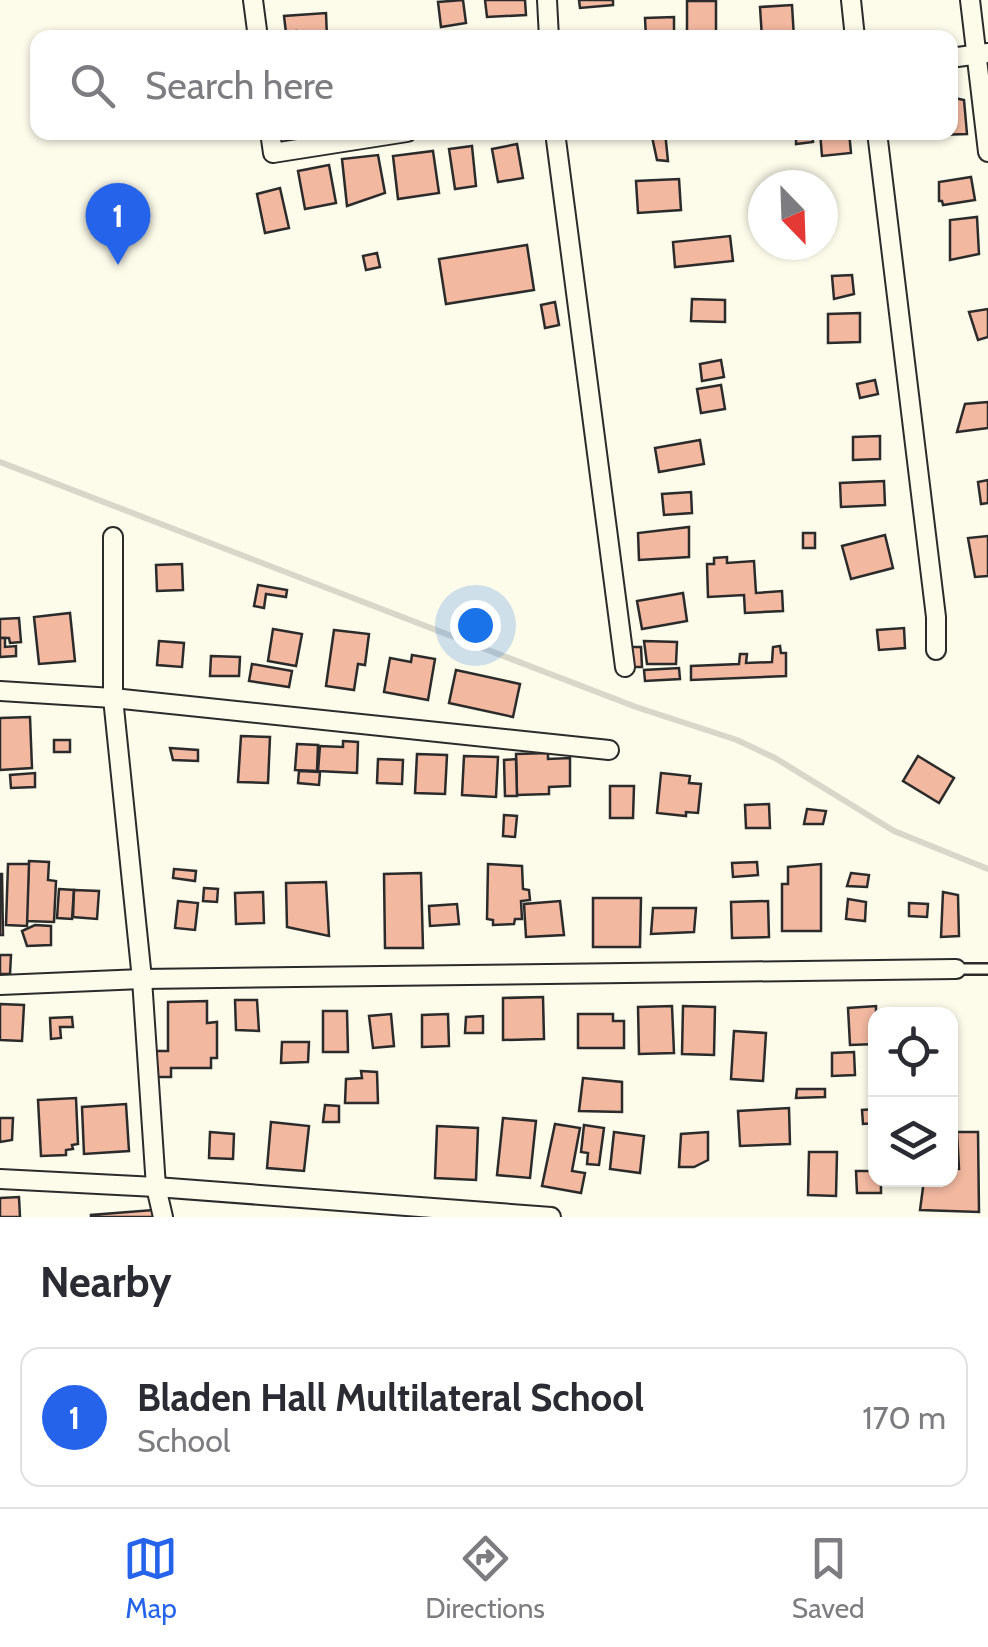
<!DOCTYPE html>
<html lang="en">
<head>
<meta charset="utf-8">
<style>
  :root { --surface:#fff; --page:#f2f2f3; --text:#2b2b33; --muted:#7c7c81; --line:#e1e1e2; --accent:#2563eb }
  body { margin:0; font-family:Cabin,sans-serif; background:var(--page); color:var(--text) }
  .controls { position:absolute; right:30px; bottom:30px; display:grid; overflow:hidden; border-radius:20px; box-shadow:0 2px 8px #0004 }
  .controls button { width:90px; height:90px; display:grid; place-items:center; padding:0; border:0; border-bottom:2px solid var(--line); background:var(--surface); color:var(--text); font:50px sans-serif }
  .compass { position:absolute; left:748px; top:170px; width:90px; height:90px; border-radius:50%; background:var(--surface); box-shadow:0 2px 8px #0004; rotate:157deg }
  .you { position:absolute; left:475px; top:625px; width:35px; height:35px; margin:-25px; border:8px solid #fff; border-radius:50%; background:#1a73e8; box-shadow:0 0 0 15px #1a73e833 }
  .badge { display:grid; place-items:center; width:65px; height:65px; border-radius:50%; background:var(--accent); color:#fff; font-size:32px; font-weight:700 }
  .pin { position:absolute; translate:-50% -82px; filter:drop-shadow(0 2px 5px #0008) }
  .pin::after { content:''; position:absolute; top:52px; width:35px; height:30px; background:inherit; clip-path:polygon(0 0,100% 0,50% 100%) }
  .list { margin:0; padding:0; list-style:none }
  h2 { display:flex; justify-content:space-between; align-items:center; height:130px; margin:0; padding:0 40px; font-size:42px }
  h2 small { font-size:32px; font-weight:400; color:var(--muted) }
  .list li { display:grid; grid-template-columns:65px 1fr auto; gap:30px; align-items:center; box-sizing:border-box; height:140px; margin:0 20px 20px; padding:0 20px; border:2px solid var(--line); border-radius:20px }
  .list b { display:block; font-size:38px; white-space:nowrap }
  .list p { margin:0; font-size:32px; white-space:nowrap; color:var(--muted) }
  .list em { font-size:32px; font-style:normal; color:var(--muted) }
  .icon { flex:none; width:55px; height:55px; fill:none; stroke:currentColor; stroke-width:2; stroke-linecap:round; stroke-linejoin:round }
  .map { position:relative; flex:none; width:988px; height:1217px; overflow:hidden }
  .search { position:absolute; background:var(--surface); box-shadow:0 2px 8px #0004; left:30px; right:30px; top:30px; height:110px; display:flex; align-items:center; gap:25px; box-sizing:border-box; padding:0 35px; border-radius:20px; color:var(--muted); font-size:38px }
  .sheet { height:290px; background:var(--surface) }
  nav { display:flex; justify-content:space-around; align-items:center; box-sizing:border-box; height:140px; border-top:2px solid var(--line); background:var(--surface); font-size:28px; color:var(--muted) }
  nav a { display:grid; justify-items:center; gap:5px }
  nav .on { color:var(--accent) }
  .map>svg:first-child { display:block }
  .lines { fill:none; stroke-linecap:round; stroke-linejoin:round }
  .stream { stroke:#d8d7c9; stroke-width:6 }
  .building { fill:#f2b8a0; stroke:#2b2b2b; stroke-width:2.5 }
  .service-casing { stroke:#2b2b2b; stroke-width:14 }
  .minor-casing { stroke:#2b2b2b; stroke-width:22 }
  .service { stroke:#fdfbea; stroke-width:9 }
  .minor { stroke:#fdfbea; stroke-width:18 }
</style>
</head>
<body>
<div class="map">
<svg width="988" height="1217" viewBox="0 0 988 1217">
  <rect width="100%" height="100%" fill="#fdfbea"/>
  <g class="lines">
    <!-- stream -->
    <polyline class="stream" points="0,462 636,707 737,740 775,758 894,831 988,869"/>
  </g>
  <!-- building -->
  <g class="building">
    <polygon points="463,0 466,23 441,27 438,2"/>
    <polygon points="485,0 525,0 526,15 487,17"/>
    <polygon points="579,0 613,0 613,5 580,8"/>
    <rect x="687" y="1" width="29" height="37"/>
    <polygon points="792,5 794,38 762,38 760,7"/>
    <polygon points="326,13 327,38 296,38 296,31 286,33 284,16"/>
    <polygon points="674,17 674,38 646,38 645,18"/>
    <polygon points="950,97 964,100 967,134 937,135 937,132 950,132"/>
    <polygon points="651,132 665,132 668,161 657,160"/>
    <polygon points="796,132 812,132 813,142 796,144"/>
    <polygon points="820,132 849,132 851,153 822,156"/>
    <polygon points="517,144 523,178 498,182 492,149"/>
    <polygon points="472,146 476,186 455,189 449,149"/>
    <polygon points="433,151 439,193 398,199 393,156"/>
    <polygon points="378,155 385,193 347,206 342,159"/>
    <polygon points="329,165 336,203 305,209 298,171"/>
    <polygon points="971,177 975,200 943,205 942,201 939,201 939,182"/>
    <polygon points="679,179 681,210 638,213 636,181"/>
    <polygon points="280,188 289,228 265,233 257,194"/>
    <polygon points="977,217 979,254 950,260 950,220"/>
    <polygon points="730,236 733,261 675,267 673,242"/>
    <polygon points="527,245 534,290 446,304 439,259"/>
    <polygon points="377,253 380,267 366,270 363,256"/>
    <polygon points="852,275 854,294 834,299 832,276"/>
    <polygon points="692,299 725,300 725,322 691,321"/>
    <polygon points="555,302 559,325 545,328 541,305"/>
    <polygon points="988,309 988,337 978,340 969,312"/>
    <polygon points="860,313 860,342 828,343 828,314"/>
    <polygon points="721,360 724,377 702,381 700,364"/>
    <polygon points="875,380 878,394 860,398 857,384"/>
    <polygon points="721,385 725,409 701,413 697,389"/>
    <polygon points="988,402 988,428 957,432 965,404"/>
    <polygon points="880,436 880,459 853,460 853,437"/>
    <polygon points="700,440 704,464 659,472 655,448"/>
    <polygon points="988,480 988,503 981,504 978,482"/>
    <polygon points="884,481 885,505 841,507 840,483"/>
    <polygon points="691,492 692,513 664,515 662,494"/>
    <polygon points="689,527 689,557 639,560 638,533"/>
    <rect x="803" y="533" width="12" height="15"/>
    <polygon points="885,535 893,568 851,579 842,546"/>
    <polygon points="988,536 988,576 975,577 968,538"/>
    <polygon points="727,557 727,563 754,561 756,593 782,591 783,611 745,613 744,595 708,597 707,564 714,564 714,558"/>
    <polygon points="182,564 183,590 157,591 156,565"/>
    <polygon points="258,585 287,590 286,597 266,594 264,608 254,606"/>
    <polygon points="683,593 687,621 642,629 637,601"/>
    <polygon points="70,613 75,661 39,664 34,617"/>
    <polygon points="19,618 21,642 10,643 9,638 0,638 0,619"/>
    <polygon points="904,628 905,648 879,650 877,630"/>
    <polygon points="273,629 302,634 296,666 268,661"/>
    <polygon points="334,630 369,634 365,665 358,664 354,690 326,686"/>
    <polygon points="0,638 5,638 5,647 16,646 16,656 0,657"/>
    <polygon points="159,641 184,643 182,667 157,665"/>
    <polygon points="644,641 677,642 676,664 647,664"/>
    <polygon points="780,646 781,653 786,653 786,676 691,680 691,666 739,664 740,654 747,654 746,663 772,662 773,647"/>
    <polygon points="630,647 641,647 642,667 631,667"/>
    <polygon points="412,655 435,659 428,700 384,692 390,658 411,662"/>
    <polygon points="211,656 240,657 239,676 210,676"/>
    <polygon points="252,664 292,671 289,687 249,681"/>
    <polygon points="679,668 680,679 645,681 644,670"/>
    <polygon points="456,670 520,684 513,717 449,703"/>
    <polygon points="30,717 32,768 0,770 0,718"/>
    <polygon points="241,736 270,737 268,783 238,782"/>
    <rect x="54" y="740" width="16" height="12"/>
    <polygon points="343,741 358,742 357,773 318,771 320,746 343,747"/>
    <polygon points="297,744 318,745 317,771 295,770"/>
    <polygon points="170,748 198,750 198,761 173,760"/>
    <polygon points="548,753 548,759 570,758 570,786 549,787 549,794 517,795 516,754"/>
    <polygon points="417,754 447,755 445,794 415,793"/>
    <polygon points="464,756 498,757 496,797 462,795"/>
    <polygon points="918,756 954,778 939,803 903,781"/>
    <polygon points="378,759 403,760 402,784 377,783"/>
    <polygon points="516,759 517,796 505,796 504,760"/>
    <polygon points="299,771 320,772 319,785 298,783"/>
    <polygon points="35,773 35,787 11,788 10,775"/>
    <polygon points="661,773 690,776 689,783 701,784 698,813 686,812 686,816 657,813"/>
    <polygon points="610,786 634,786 633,818 610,818"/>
    <polygon points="769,804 770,828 746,828 745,805"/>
    <polygon points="807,809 826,811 823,824 804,824"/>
    <polygon points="504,815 517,816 515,837 503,836"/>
    <polygon points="29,861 49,862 48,880 56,881 54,922 26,921"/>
    <polygon points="757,862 758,875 733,877 732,863"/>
    <polygon points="8,864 29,864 27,926 6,925"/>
    <polygon points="488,864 522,866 523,889 529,890 530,900 521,901 522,919 515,919 514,924 493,925 493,920 487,919"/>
    <polygon points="821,864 821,931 782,931 782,884 788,884 788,867"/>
    <polygon points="174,869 196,871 195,881 173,878"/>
    <polygon points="421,873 423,948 385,948 384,874"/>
    <polygon points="851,873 869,875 867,887 847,886"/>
    <polygon points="0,874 2,874 3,935 0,935"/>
    <polygon points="326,882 329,936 287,927 286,883"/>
    <polygon points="204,888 218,889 217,902 203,901"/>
    <polygon points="59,889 74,890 72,919 57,918"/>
    <polygon points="74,890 99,891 97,919 73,917"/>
    <polygon points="263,892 264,923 236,924 235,893"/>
    <polygon points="943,892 958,895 959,936 941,937"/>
    <polygon points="593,898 641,898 640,947 593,947"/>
    <polygon points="848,899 866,902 865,921 846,919"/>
    <polygon points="178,901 198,903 195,930 175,928"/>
    <polygon points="560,901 564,935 526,937 524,904"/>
    <polygon points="768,901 769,937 732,938 731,902"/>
    <polygon points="909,903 928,904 927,917 909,916"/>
    <polygon points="457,904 459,924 430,926 429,906"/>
    <polygon points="653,908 696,908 694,932 651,934"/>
    <polygon points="35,925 51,926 51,945 27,946 22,931"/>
    <polygon points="0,955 11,955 10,974 0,974"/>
    <polygon points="543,997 544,1039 503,1040 503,998"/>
    <polygon points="235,1000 257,1000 259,1031 236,1030"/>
    <polygon points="207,1001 207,1023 217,1022 217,1058 211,1058 211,1068 171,1068 171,1077 155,1077 155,1051 168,1051 168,1002"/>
    <polygon points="0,1004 24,1005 22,1041 0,1040"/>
    <polygon points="672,1006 674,1053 639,1054 638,1007"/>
    <polygon points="683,1006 715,1007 714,1055 682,1054"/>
    <polygon points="876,1006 876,1044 850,1045 848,1008"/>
    <polygon points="323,1011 347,1011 348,1052 323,1052"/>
    <polygon points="391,1014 394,1046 373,1048 369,1016"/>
    <polygon points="448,1014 449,1046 422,1047 422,1015"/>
    <polygon points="578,1014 613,1014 613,1021 624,1021 624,1048 578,1048"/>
    <polygon points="483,1016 483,1033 465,1033 466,1017"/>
    <polygon points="72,1017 73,1027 60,1027 61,1038 51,1039 50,1018"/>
    <polygon points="734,1031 766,1033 763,1081 731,1079"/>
    <polygon points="282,1042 309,1042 308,1062 281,1063"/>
    <polygon points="854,1052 855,1075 832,1076 832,1053"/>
    <polygon points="361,1071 377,1072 378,1103 345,1103 346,1079 362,1078"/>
    <polygon points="583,1078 622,1082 622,1112 579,1111"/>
    <polygon points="797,1089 825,1089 825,1097 796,1098"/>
    <polygon points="76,1098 78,1144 72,1145 73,1149 66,1150 66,1155 41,1156 38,1100"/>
    <polygon points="126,1104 129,1151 84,1154 82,1107"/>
    <polygon points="325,1105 339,1106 339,1122 323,1122"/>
    <polygon points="789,1108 790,1144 740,1146 738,1111"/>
    <polygon points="876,1109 876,1123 863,1124 862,1110"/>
    <polygon points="0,1118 13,1118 12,1140 0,1142"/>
    <polygon points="503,1118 536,1121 530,1178 497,1175"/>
    <polygon points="271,1122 309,1126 304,1171 267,1168"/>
    <polygon points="555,1124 580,1128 572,1171 585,1173 581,1193 542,1186"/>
    <polygon points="584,1125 604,1128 599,1165 587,1164 588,1153 581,1152"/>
    <polygon points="437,1126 478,1128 476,1180 435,1178"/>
    <polygon points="210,1132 234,1134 233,1159 209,1158"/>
    <polygon points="614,1132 644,1136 640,1173 610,1169"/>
    <polygon points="708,1132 708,1160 694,1167 679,1167 681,1134"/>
    <polygon points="957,1132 978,1132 979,1212 920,1210 924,1180 950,1180 950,1170 959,1169"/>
    <polygon points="809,1152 837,1152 836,1196 808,1195"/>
    <polygon points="856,1171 876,1171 876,1180 881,1180 881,1193 857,1193"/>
    <polygon points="19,1197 20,1217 0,1217 0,1198"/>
    <polygon points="153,1210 154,1217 91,1217 91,1215"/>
  </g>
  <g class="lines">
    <defs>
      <polyline id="service" points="956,969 988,969"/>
      <g id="minor">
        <polyline points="253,0 258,38"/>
        <polyline points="547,0 549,38"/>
        <polyline points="851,0 855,38"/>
        <polyline points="970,0 988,152"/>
        <polyline points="950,58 988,53"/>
        <polyline points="270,132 273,153 407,132"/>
        <polyline points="555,132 625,667"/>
        <polyline points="877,132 936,617 936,650"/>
        <polyline points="113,537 113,698 142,979 156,1187 163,1217"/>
        <polyline points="0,691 113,698 609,750"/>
        <polyline points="0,985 142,979 956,969"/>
        <polyline points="0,1179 156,1187 551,1217"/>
      </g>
    </defs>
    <!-- service casing -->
    <use href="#service" class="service-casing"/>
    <!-- minor casing -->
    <use href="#minor" class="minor-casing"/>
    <!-- service -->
    <use href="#service" class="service"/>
    <!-- minor -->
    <use href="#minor" class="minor"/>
  </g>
</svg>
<div class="controls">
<button><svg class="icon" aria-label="locate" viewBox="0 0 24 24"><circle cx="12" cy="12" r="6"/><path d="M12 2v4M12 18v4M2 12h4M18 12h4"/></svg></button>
<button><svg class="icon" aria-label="layers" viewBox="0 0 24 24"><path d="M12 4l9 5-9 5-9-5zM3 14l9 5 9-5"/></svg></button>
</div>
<svg class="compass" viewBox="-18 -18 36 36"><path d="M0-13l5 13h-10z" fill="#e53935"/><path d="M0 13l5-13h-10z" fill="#7c7c81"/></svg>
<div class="you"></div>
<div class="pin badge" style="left:118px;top:265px">1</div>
<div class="search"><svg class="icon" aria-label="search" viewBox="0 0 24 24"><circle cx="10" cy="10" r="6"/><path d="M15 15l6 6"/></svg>Search here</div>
</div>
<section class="sheet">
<h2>Nearby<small></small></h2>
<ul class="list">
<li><span class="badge">1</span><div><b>Bladen Hall Multilateral School</b><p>School</p></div><em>170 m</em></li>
</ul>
</section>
<nav>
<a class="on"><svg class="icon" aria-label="map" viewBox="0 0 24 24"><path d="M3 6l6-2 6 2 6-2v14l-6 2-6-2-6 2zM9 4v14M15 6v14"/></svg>Map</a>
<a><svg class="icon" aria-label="directions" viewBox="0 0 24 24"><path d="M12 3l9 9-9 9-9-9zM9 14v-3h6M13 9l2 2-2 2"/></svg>Directions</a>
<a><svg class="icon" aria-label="saved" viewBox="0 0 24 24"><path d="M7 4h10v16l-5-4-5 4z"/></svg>Saved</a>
</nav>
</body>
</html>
